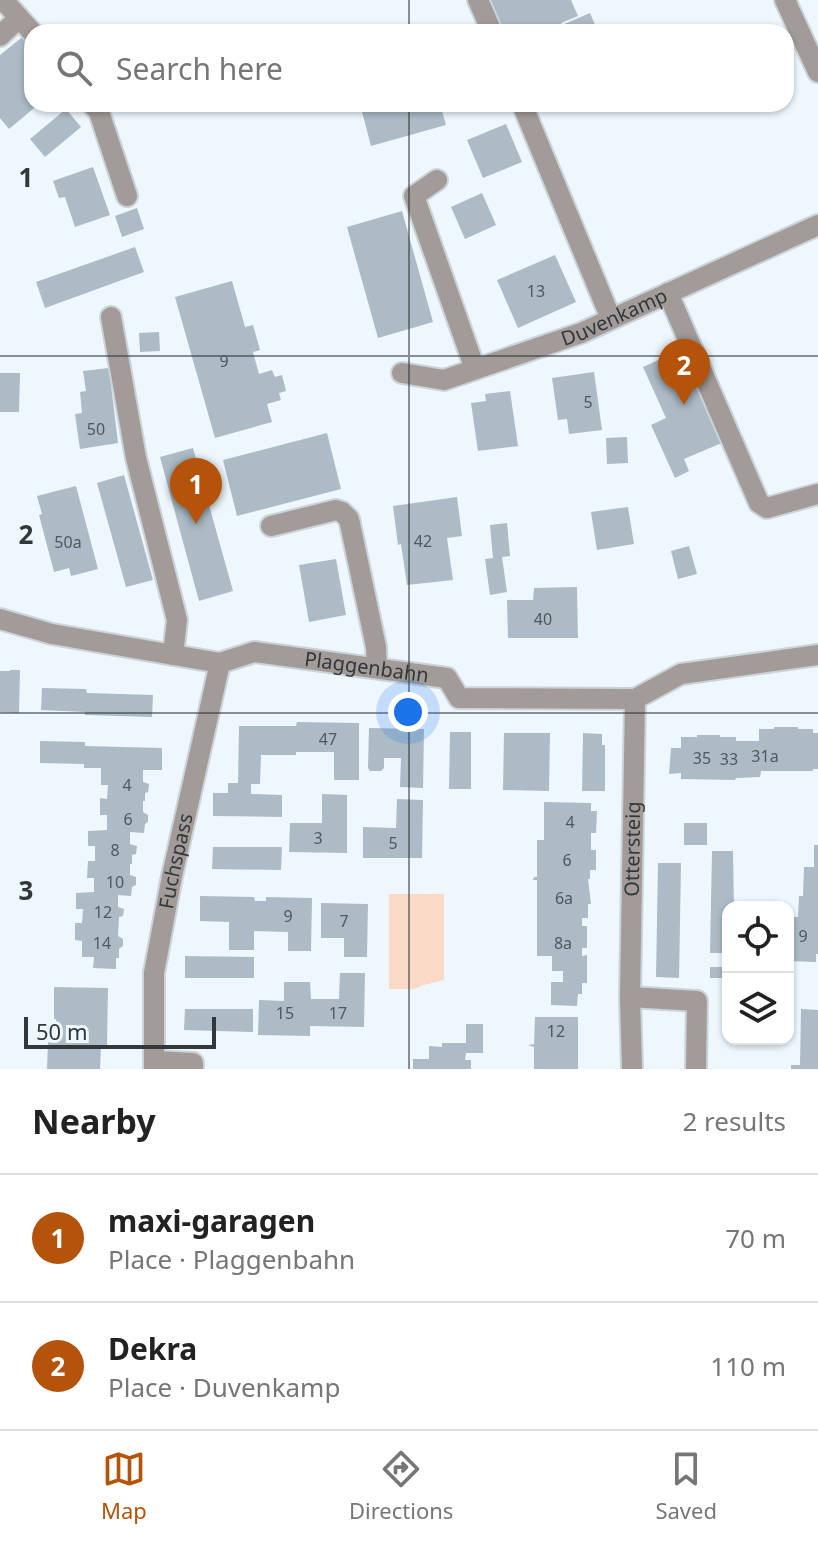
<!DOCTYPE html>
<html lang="en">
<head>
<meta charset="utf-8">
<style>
  :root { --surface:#fff; --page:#f2f2f2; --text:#222; --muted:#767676; --line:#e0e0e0; --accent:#b45309 }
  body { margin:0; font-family:"Noto Sans",sans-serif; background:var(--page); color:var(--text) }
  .controls { position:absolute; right:24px; bottom:24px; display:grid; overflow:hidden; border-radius:16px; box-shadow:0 2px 6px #0004 }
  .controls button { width:72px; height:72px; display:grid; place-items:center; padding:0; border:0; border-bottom:2px solid var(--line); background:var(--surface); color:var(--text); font:40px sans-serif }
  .scale { position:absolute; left:24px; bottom:20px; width:192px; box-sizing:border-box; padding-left:8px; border:4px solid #31373b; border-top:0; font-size:22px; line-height:28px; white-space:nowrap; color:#31373b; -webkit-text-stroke:6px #eef7fe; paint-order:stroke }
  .you { position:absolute; left:408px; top:712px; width:28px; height:28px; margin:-20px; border:6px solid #fff; border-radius:50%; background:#1a73e8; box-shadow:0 0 0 12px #1a73e833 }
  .badge { display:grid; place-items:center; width:52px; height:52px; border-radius:50%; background:var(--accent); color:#fff; font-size:26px; font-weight:700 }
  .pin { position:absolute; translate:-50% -66px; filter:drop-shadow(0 2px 4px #0008) }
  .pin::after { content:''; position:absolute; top:42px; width:28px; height:24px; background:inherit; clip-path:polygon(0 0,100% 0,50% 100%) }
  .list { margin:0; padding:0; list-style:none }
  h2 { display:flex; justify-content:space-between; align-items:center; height:104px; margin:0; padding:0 32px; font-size:34px }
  h2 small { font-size:26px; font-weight:400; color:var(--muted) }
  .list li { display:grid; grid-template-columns:52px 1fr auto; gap:24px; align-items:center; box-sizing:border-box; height:128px; padding:0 32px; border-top:2px solid var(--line) }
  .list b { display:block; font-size:30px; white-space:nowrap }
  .list p { margin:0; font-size:26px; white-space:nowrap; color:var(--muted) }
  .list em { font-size:26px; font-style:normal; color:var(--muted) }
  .icon { flex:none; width:44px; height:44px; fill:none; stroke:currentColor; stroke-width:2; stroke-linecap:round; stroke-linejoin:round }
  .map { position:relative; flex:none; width:818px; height:1069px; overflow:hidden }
  .search { position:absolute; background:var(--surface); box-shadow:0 2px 6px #0004; left:24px; right:24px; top:24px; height:88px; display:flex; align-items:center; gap:20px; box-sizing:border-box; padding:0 28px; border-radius:24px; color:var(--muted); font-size:30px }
  .sheet { height:360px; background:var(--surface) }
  nav { display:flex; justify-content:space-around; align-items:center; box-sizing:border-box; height:112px; border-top:2px solid var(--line); background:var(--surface); font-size:22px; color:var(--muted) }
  nav a { display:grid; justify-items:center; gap:4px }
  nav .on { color:var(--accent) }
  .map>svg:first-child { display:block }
  .green { fill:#fad9c7 }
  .building { fill:#acbbc5 }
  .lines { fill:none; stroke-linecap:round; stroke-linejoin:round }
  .minor-casing { stroke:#ccd4db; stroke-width:24 }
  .minor { stroke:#a29b97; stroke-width:20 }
  .grid { fill:none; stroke:#31373b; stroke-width:2; stroke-opacity:0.55 }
  .labels { text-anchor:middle; stroke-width:6; stroke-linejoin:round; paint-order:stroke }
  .number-label { font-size:16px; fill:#50585e }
  .street-label { font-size:20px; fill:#31373b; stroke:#eef7fe }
  .grid-label { font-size:26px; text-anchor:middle; font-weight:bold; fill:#31373b; stroke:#eef7fe; stroke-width:6; stroke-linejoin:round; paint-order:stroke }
</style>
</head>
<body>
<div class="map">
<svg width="818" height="1069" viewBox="0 0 818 1069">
  <rect width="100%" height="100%" fill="#eef7fe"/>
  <!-- green -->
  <polygon class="green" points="389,894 444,894 444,980 424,985 414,989 389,989"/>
  <!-- building -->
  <g class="building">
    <polygon points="489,0 571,0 578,16 561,23 562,25 590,13 598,32 502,32"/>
    <polygon points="26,34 32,41 32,104 39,104 9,129 0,118 0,55"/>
    <polygon points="360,104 440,104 446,125 371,146"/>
    <polygon points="66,109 81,127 45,157 30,139"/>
    <polygon points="506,124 522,162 483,178 467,140"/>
    <polygon points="93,167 110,215 75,227 65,197 59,198 53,181"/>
    <polygon points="482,193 496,225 465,239 451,207"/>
    <polygon points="137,208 144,229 122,237 115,216"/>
    <polygon points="402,211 433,322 378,338 347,227"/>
    <polygon points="135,247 144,272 45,308 36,282"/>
    <polygon points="555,255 576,302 518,328 497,280"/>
    <polygon points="232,281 245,327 253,325 260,350 253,352 259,374 272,370 275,377 282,375 286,391 279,393 281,400 267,404 272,422 215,438 175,297"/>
    <polygon points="159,332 160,351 140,352 139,333"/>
    <polygon points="665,357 680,393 699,384 724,442 684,459 689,471 675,478 651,425 666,418 643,367"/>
    <polygon points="109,368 118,443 80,449 75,414 82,413 80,392 86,391 83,371"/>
    <polygon points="594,372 602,430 569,434 567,419 558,420 552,378"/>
    <polygon points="0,373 20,373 19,412 0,412"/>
    <polygon points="510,391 518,446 478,451 471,403 486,401 485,394"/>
    <polygon points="327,433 341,489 237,516 223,460"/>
    <polygon points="627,437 628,463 607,464 606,438"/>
    <polygon points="193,448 233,591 199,601 160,457"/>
    <polygon points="124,475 153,580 126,587 97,483"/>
    <polygon points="76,486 98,569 71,576 69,568 54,572 39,515 42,514 37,496"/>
    <polygon points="457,497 462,536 447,538 453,580 407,585 401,544 398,545 393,506"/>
    <polygon points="628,507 634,544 597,550 591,512"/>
    <polygon points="507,523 510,556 502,557 507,592 490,595 485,559 493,558 490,525"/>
    <polygon points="689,546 697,574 678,579 671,551"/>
    <polygon points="336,559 346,615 309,622 299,565"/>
    <polygon points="577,587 578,638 508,638 507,600 533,600 534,588"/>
    <polygon points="10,670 20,670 19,713 0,712 0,671 10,671"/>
    <polygon points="42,688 86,689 87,693 153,695 152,717 85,715 85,712 41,710"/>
    <polygon points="297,722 359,723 359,780 334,780 334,752 296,752 296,755 261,755 260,784 251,784 251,794 282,795 282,817 213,816 213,793 228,793 228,783 238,783 239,726 296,726"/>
    <polygon points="774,727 798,727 798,729 813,729 813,733 818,733 818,769 813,769 813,771 761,771 760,777 736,778 735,780 681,779 681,773 669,774 671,748 681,748 681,737 697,737 697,735 720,735 720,737 736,737 736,741 759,741 759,729 774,729"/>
    <polygon points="369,728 424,729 423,788 400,787 401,758 384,758 384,768 381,771 370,771 368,768"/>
    <polygon points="450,732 471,732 471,789 449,789"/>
    <polygon points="504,733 550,733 549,791 503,790"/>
    <polygon points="583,733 602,734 602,745 605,745 605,791 582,791"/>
    <polygon points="40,741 85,742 85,746 162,748 162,770 143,770 143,782 149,784 148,792 145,793 145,801 143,801 143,812 148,815 148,822 145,824 144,833 130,832 130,844 137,846 136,854 132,855 132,864 130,864 130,875 136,877 136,885 132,887 131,896 118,895 118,907 124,909 123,916 119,917 118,936 123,939 123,946 119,949 119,958 116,958 116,969 93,968 94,957 82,957 82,941 75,940 75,923 82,923 83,909 76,909 76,893 94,892 94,878 87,878 88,861 95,861 95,846 88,846 88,831 107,830 107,815 100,815 100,798 107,799 108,785 101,785 101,768 84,768 84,764 40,763"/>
    <polygon points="322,794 347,795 347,853 289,852 290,823 322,823"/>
    <polygon points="397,799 423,800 422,858 363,858 363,827 396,828"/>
    <polygon points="544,802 591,803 591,811 597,811 596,833 591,833 591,850 596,850 596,870 590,870 590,879 588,879 591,904 588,904 588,918 582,918 582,926 587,926 587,948 582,948 582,956 587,955 587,983 582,983 582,994 578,994 577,1006 551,1005 551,982 563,982 563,971 552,971 552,956 537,956 537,880 533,880 534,877 537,877 537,840 544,840"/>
    <rect x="684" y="823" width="23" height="22"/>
    <polygon points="814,845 818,845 818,954 816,954 816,962 788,961 788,917 798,917 799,896 803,896 804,867 814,867"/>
    <polygon points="213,847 282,847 281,870 212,869"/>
    <polygon points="712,851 733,851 734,907 728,907 728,953 710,953"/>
    <polygon points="658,863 681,863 679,978 656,977"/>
    <polygon points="200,896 254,897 255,901 266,901 266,897 312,898 311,951 288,951 288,932 254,931 254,950 229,950 229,922 200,921"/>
    <polygon points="321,903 368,904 367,957 344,957 344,938 321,938"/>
    <polygon points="185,956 254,957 254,978 185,978"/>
    <rect x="710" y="967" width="18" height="11"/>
    <polygon points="340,973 365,973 364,1027 310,1026 310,1036 258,1035 259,1000 284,1001 284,982 310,982 311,999 339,999"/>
    <polygon points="54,987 108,988 107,1045 101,1045 100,1069 47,1069 48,1042 53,1043 54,1033 56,1033 56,1019 54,1019"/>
    <polygon points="185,1009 253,1009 253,1032 184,1030"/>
    <polygon points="801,1009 818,1010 818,1069 791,1069 791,1065 800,1065"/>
    <polygon points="535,1017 578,1017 578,1069 534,1069 534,1047 528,1045 534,1044"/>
    <polygon points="466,1024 483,1024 483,1053 466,1053 465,1060 471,1060 471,1069 413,1069 413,1059 429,1059 429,1046 442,1047 442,1043 466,1043"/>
  </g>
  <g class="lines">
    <defs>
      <g id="minor">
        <polyline points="3,0 32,32"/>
        <polyline points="478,0 492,32"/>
        <polyline points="785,0 818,72"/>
        <polyline points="0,36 19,18"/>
        <polyline points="92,104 99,112 127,196"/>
        <polyline points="522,104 611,319"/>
        <polyline points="437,180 414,196 475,369"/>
        <polyline points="668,293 759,503 767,508 818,494"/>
        <polyline points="111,317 136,458 177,620 173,655"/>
        <path id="s1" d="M402 373 444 380 581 333 818 225"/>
        <polyline points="271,526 336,510 342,512 349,519 376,647 377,668"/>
        <path id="s2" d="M0 619 52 634 220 663 254 652 447 678 459 698 635 699 681 674 818 655"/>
        <polyline points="630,997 697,1001 696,1069"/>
        <polyline points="155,1061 193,1063 193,1069"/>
        <path id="s3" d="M154 1069V973L172 876 220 663"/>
        <path id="s4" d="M632 1069 630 997 635 699"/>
      </g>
    </defs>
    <!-- minor casing -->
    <use href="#minor" class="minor-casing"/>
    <!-- minor -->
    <use href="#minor" class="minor"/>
  </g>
  <!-- grid -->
  <path class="grid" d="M409 0V32M409 104V1069M0 356H818M0 713H818"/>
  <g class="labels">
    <!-- number labels -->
    <g class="number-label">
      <text x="536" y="297">13</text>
      <text x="224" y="367">9</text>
      <text x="588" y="408">5</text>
      <text x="96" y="435">50</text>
      <text x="423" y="547">42</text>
      <text x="68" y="548">50a</text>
      <text x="543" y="625">40</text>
      <text x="328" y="745">47</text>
      <text x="765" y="762">31a</text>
      <text x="702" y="764">35</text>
      <text x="729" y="765">33</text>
      <text x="127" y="791">4</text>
      <text x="128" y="825">6</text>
      <text x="570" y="828">4</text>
      <text x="318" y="844">3</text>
      <text x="393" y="849">5</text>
      <text x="115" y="856">8</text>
      <text x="567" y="866">6</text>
      <text x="115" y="888">10</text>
      <text x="564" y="904">6a</text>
      <text x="103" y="918">12</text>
      <text x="288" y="922">9</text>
      <text x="344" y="927">7</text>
      <text x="803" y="942">9</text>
      <text x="102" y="949">14</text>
      <text x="563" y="949">8a</text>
      <text x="285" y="1019">15</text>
      <text x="338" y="1019">17</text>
      <text x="556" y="1037">12</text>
    </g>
    <!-- street labels -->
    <g class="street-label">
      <text dy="7" stroke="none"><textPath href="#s1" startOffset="224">Duvenkamp</textPath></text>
      <text dy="7" stroke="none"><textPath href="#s2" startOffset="374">Plaggenbahn</textPath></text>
      <text dy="7" stroke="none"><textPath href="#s4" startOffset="220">Ottersteig</textPath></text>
      <text dy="7" stroke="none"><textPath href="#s3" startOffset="210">Fuchspass</textPath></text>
    </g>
  </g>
  <g class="grid-label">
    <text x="26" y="187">1</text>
    <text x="26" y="544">2</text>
    <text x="26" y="900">3</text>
  </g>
</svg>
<div class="controls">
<button><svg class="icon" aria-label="locate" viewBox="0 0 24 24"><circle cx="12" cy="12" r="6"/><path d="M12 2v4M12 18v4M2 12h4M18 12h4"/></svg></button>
<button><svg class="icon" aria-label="layers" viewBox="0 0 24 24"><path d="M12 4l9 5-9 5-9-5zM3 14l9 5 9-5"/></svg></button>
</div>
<div class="scale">50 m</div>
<div class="you"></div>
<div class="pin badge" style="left:196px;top:524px">1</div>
<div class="pin badge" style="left:684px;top:405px">2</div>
<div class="search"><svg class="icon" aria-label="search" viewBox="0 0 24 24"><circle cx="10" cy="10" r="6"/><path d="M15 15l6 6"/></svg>Search here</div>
</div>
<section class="sheet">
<h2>Nearby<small>2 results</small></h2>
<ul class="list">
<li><span class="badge">1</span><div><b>maxi-garagen</b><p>Place · Plaggenbahn</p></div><em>70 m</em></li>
<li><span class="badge">2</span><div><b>Dekra</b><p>Place · Duvenkamp</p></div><em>110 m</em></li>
</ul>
</section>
<nav>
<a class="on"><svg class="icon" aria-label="map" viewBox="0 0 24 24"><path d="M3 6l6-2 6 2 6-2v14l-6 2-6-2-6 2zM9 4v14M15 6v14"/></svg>Map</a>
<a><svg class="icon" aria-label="directions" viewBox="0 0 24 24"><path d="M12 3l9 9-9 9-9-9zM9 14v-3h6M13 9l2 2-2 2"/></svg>Directions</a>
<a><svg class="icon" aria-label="saved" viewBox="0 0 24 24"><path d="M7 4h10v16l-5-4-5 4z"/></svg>Saved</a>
</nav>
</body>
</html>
